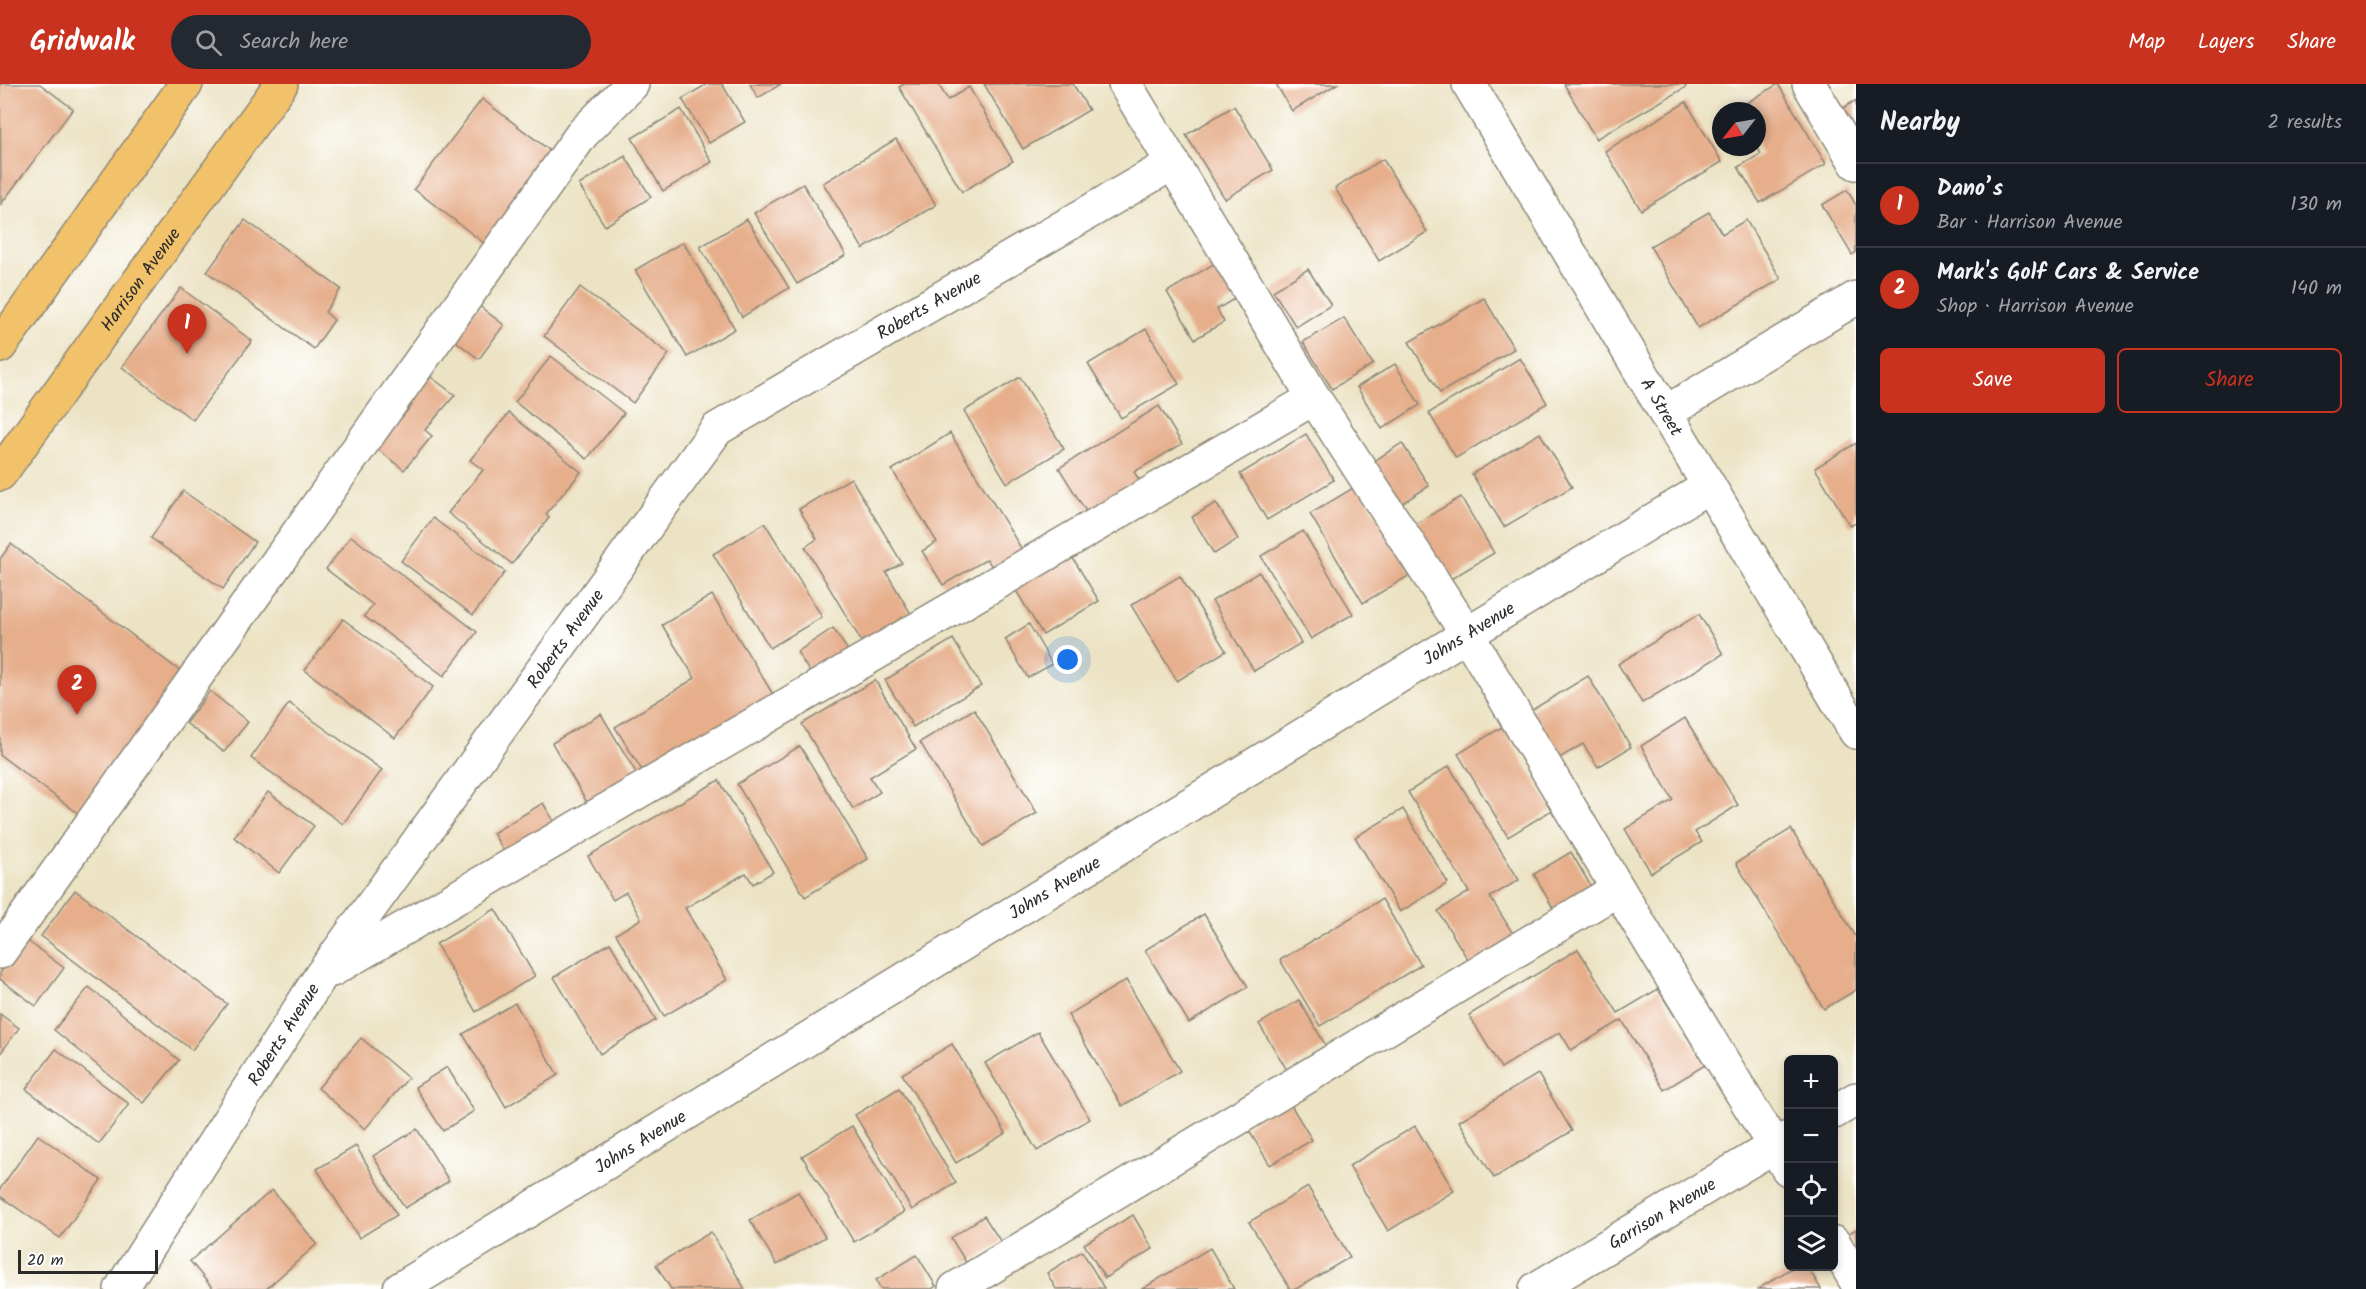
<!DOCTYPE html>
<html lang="en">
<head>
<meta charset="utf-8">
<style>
  :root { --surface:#171b24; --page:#242831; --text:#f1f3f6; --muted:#9ea1a6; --line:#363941; --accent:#c8321e }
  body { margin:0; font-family:Kalam,sans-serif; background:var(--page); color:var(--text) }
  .controls { position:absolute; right:18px; bottom:18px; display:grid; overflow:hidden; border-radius:9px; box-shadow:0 3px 9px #0003 }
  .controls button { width:54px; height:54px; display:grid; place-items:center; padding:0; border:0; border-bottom:2px solid var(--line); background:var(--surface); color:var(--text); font:30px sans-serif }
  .compass { position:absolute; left:1712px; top:18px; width:54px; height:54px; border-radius:50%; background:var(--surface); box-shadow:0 3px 9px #0003; rotate:239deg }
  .scale { position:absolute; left:18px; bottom:15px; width:140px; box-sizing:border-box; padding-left:6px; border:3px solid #2b2b2b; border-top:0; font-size:16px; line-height:21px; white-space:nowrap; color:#2b2b2b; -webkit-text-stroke:4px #fff; paint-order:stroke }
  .you { position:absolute; left:1068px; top:576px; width:21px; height:21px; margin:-15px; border:4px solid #fff; border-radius:50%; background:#1a73e8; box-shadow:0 0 0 9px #1a73e833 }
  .badge { display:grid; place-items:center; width:39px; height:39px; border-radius:50%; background:var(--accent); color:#fff; font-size:20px; font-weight:700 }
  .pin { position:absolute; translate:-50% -50px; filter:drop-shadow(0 2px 3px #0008) }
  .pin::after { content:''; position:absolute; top:32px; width:21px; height:18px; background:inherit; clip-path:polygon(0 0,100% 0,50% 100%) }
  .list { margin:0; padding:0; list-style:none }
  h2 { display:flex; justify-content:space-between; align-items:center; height:78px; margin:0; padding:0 24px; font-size:26px }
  h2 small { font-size:20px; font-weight:400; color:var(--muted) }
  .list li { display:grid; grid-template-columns:39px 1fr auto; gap:18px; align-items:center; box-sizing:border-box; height:84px; padding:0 24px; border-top:2px solid var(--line) }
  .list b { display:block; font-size:22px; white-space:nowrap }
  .list p { margin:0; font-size:20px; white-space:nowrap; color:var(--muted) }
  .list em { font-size:20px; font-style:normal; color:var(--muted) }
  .actions { display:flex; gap:12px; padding:18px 24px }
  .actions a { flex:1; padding:14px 0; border:2px solid var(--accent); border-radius:9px; text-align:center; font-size:21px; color:var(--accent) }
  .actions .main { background:var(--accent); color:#fff }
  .icon { flex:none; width:33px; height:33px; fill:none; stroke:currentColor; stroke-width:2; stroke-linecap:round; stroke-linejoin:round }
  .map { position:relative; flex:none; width:1856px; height:1205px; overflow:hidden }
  header { display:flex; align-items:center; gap:36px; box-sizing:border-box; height:84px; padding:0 30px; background:var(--accent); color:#fff }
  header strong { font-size:28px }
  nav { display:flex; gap:33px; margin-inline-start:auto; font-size:21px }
  .search { width:420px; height:54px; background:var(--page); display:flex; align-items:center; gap:15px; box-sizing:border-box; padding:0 21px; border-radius:33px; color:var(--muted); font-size:22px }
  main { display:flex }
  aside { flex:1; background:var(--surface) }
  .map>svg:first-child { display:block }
  .building { fill:#e6ae8b }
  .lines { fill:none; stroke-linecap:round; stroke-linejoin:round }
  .minor-casing { stroke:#8c8778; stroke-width:36 }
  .major-casing { stroke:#8c8778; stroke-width:36 }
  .minor { stroke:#fff; stroke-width:33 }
  .major { stroke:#f2c26a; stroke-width:33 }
  .labels { text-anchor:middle; stroke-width:6; stroke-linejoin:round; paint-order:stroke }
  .street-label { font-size:18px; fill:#2b2b2b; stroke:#fff }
</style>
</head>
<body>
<header>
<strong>Gridwalk</strong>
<div class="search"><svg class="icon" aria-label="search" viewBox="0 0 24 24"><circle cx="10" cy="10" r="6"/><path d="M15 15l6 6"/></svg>Search here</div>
<nav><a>Map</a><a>Layers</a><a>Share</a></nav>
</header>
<main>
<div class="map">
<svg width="1856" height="1205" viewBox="0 0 1856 1205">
  <rect width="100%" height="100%" fill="#fff"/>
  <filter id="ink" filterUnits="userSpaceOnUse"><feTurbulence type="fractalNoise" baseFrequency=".0167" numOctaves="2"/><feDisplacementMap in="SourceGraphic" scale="12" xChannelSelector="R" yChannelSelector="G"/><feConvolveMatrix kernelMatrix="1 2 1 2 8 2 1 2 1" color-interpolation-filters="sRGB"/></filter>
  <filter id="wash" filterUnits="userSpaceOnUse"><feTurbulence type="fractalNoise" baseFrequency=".008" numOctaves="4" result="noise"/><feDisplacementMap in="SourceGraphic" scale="24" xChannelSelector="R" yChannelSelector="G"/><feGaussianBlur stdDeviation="1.35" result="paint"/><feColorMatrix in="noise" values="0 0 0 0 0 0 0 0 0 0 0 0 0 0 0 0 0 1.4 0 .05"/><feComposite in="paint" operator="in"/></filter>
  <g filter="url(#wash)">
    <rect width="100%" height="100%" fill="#ece3c4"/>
    <g id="blocks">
      <!-- building -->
      <g class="building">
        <polygon points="0,0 40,0 73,25 1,120"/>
        <polygon points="707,0 722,0 745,38 709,59 682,15"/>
        <polygon points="750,0 781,0 758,14"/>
        <polygon points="904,0 938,0 948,16 969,3 1013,77 962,108 899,3"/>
        <polygon points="984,0 1073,0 1089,26 1023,65"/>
        <polygon points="1276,0 1337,0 1292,27"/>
        <polygon points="1564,0 1684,0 1686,3 1596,55"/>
        <polygon points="1778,0 1826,80 1760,119 1738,83 1761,70 1757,63 1757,27 1733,27"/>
        <polygon points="482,15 553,69 484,159 414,105"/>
        <polygon points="1856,16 1856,65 1835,29"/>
        <polygon points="1686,18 1722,78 1641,126 1605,67"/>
        <polygon points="1234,22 1273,86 1225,115 1186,51"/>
        <polygon points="681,25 712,78 663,107 632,54"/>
        <polygon points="896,55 936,121 863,165 823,99"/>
        <polygon points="625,72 651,113 605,142 579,101"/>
        <polygon points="1383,75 1427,148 1379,177 1335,104"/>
        <polygon points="803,100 846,171 797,200 754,129"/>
        <polygon points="1847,106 1856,121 1856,168 1852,171 1822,121"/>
        <polygon points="1709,128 1722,150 1746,136 1781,195 1698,244 1650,162"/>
        <polygon points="747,135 789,204 742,233 700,163"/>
        <polygon points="245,136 341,205 325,228 334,236 314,265 207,188"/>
        <polygon points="683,158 735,245 687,273 635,186"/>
        <polygon points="1220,176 1241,211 1217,225 1224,238 1195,255 1167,208"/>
        <polygon points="1308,185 1331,221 1296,243 1273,207"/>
        <polygon points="580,203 669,270 633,319 544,252"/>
        <polygon points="181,204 252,257 193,336 122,283"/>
        <polygon points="1484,214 1514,265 1440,309 1409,258"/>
        <polygon points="478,221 504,241 479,275 453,255"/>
        <polygon points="1344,234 1373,280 1332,305 1303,258"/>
        <polygon points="1146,245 1179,300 1121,334 1088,280"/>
        <polygon points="551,272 624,329 587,375 515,318"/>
        <polygon points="1520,274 1547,319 1456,374 1429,329"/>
        <polygon points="1395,280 1420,321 1382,345 1357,303"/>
        <polygon points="431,293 455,311 425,346 432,352 404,386 376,364 412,321 410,318"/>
        <polygon points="1020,293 1064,365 1007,399 964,327"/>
        <polygon points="1159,322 1182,360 1134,388 1140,397 1087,429 1059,384"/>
        <polygon points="509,329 581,388 546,430 549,434 512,480 448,429 483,386 470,376"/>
        <polygon points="950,349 1026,472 996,489 987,475 943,501 922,467 937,458 892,386"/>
        <polygon points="1540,349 1572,403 1504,443 1472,390"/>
        <polygon points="1306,350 1334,396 1267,436 1240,390"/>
        <polygon points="1402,359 1429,402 1401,420 1374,377"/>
        <polygon points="1856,359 1856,439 1850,442 1815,384"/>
        <polygon points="851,394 902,479 886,488 911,530 863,560 805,463 817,455 799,425"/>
        <polygon points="1358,401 1412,490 1363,519 1310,430"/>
        <polygon points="183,407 255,458 223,505 151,454"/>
        <polygon points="1461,413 1494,469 1446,498 1412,442"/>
        <polygon points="1216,419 1238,455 1214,470 1192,433"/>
        <polygon points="433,434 505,488 473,531 401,477"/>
        <polygon points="765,439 822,533 770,564 713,470"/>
        <polygon points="1303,447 1353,530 1311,555 1261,472"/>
        <polygon points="351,452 477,548 444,592 364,532 373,521 326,485"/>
        <polygon points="11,460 184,590 79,730 0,671 0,475"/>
        <polygon points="1071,471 1099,517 1043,551 1015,505"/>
        <polygon points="1259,488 1301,559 1254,587 1212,517"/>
        <polygon points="1180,492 1226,567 1177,597 1131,521"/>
        <polygon points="712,511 774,612 645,691 615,643 695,594 662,541"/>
        <polygon points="1699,530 1723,570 1642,619 1618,580"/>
        <polygon points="343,535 433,603 395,654 305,586"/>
        <polygon points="1029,540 1052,580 1028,594 1005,555"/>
        <polygon points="833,544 851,571 814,595 797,568"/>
        <polygon points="953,555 981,602 913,643 885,596"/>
        <polygon points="1588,592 1631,663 1598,683 1583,660 1551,679 1522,632"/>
        <polygon points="875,596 916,665 870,693 880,708 853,725 802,640"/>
        <polygon points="210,607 248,638 224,668 186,639"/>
        <polygon points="289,619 382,686 343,740 251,674"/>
        <polygon points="974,625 1037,729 983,762 920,658"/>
        <polygon points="601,630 641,697 592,727 552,659"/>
        <polygon points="1685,634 1738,721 1695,748 1702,758 1651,789 1625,745 1673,716 1641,662"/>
        <polygon points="1502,643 1552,726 1508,753 1458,670"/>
        <polygon points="800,662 868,775 805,813 737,700"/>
        <polygon points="1449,682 1519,796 1490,813 1517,856 1473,884 1438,827 1469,808 1408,708"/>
        <polygon points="719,696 773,788 753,800 746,789 685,824 727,896 664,932 616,850 641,835 626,808 613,816 588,772"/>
        <polygon points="268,708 314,742 279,789 234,753"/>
        <polygon points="543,719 560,748 510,778 493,749"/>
        <polygon points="1403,725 1448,799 1400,828 1355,753"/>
        <polygon points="1791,745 1856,853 1856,906 1824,925 1736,779"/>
        <polygon points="1571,768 1593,806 1555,828 1534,790"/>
        <polygon points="75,806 227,920 192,966 41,852"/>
        <polygon points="1382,815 1421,881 1320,942 1280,876"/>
        <polygon points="495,825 535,892 476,928 436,860"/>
        <polygon points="1204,830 1248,903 1189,939 1145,866"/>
        <polygon points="25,855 64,884 36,922 0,895 0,889"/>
        <polygon points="610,859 656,936 600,970 554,893"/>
        <polygon points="1578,865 1618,929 1658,905 1705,981 1664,1006 1622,936 1571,966 1560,948 1501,984 1469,931"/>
        <polygon points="1126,896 1180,987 1122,1022 1068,931"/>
        <polygon points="89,903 179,976 144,1019 54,946"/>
        <polygon points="1299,916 1326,962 1287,986 1259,940"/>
        <polygon points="515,919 558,991 506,1023 463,950"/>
        <polygon points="0,930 19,944 0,970"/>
        <polygon points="1038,948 1090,1035 1037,1067 985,979"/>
        <polygon points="361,954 408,994 365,1045 318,1004"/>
        <polygon points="952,960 1006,1049 956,1079 902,990"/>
        <polygon points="56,965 129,1020 99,1060 26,1005"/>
        <polygon points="447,983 474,1027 443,1047 415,1003"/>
        <polygon points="1538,990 1572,1047 1494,1094 1459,1037"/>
        <polygon points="899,1004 956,1099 912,1126 855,1031"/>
        <polygon points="1288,1016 1312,1056 1270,1081 1246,1042"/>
        <polygon points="852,1042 904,1128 854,1158 802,1072"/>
        <polygon points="1415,1042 1454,1107 1388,1147 1349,1082"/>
        <polygon points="417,1045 449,1097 405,1124 373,1072"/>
        <polygon points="38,1051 101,1096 60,1154 0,1112 0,1105"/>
        <polygon points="356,1062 397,1131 359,1154 317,1085"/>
        <polygon points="1308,1103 1350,1173 1296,1205 1290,1205 1249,1138"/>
        <polygon points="272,1106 317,1160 266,1205 213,1205 190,1177"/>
        <polygon points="798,1108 825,1153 777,1181 750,1136"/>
        <polygon points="1133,1131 1153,1165 1105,1194 1084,1160"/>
        <polygon points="984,1132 1001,1158 967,1180 951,1154"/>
        <polygon points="1856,1145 1856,1167 1846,1151"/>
        <polygon points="711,1148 745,1205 671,1205 656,1181"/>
        <polygon points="1210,1164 1234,1205 1142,1205"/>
        <polygon points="1082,1167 1104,1204 1056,1205 1047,1189"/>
        <polygon points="917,1171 936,1202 932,1205 881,1205 876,1196"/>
        <polygon points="1795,1182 1807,1182 1821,1205 1758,1205"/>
      </g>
    </g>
  </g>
  <g filter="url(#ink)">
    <use href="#blocks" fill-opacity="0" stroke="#8c8778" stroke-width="1.5"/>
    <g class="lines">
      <defs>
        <g id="minor">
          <path id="s1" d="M1469 0 1856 648"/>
          <polyline points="1809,0 1856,79"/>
          <polyline points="1314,314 1467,550 1618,805 1788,1085"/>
          <polyline points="1665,329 1856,214"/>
          <polyline points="0,868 582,50 632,0"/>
          <polyline points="332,886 1314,314 1125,0"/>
          <polyline points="1834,1028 1856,1015"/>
          <polyline points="1834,1159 1856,1197"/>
          <path id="s2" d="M121 1205 320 893 717 345 1173 79"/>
          <path id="s3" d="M400 1205 1709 402"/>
          <polyline points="955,1205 1618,805"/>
          <path id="s4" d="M1536 1205 1788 1054"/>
        </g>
        <g id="major">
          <polyline points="0,262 186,0"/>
          <path id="s5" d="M0 390 281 0"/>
        </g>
      </defs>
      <!-- minor casing -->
      <use href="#minor" class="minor-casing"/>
      <!-- major casing -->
      <use href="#major" class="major-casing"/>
      <!-- minor -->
      <use href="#minor" class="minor"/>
      <!-- major -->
      <use href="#major" class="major"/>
    </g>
  </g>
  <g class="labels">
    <!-- street labels -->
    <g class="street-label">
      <text dy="6" stroke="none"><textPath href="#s5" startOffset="240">Harrison Avenue</textPath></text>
      <text dy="6" stroke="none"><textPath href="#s2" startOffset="1292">Roberts Avenue</textPath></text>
      <text dy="6" stroke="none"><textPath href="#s1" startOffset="376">A Street</textPath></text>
      <text dy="6" stroke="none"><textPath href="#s3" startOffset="1254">Johns Avenue</textPath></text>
      <text dy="6" stroke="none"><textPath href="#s2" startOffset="788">Roberts Avenue</textPath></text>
      <text dy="6" stroke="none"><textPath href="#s3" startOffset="768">Johns Avenue</textPath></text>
      <text dy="6" stroke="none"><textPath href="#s2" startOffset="302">Roberts Avenue</textPath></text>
      <text dy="6" stroke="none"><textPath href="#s3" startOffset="282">Johns Avenue</textPath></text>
      <text dy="6" stroke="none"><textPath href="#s4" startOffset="147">Garrison Avenue</textPath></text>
    </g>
  </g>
</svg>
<div class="controls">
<button>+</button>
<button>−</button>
<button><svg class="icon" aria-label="locate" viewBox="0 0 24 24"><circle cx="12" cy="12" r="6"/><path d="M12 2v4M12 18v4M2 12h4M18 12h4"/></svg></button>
<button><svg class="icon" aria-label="layers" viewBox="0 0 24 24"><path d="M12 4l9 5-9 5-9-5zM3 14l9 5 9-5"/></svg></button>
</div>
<svg class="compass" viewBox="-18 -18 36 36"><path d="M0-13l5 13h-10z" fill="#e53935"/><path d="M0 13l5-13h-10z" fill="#9ea1a6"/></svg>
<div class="scale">20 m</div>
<div class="you"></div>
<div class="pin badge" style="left:187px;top:270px">1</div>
<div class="pin badge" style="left:77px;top:631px">2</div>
</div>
<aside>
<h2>Nearby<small>2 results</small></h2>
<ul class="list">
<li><span class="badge">1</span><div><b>Dano’s</b><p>Bar · Harrison Avenue</p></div><em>130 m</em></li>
<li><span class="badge">2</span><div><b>Mark's Golf Cars &amp; Service</b><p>Shop · Harrison Avenue</p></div><em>140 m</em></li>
</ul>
<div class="actions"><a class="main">Save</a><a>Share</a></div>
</aside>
</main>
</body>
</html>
